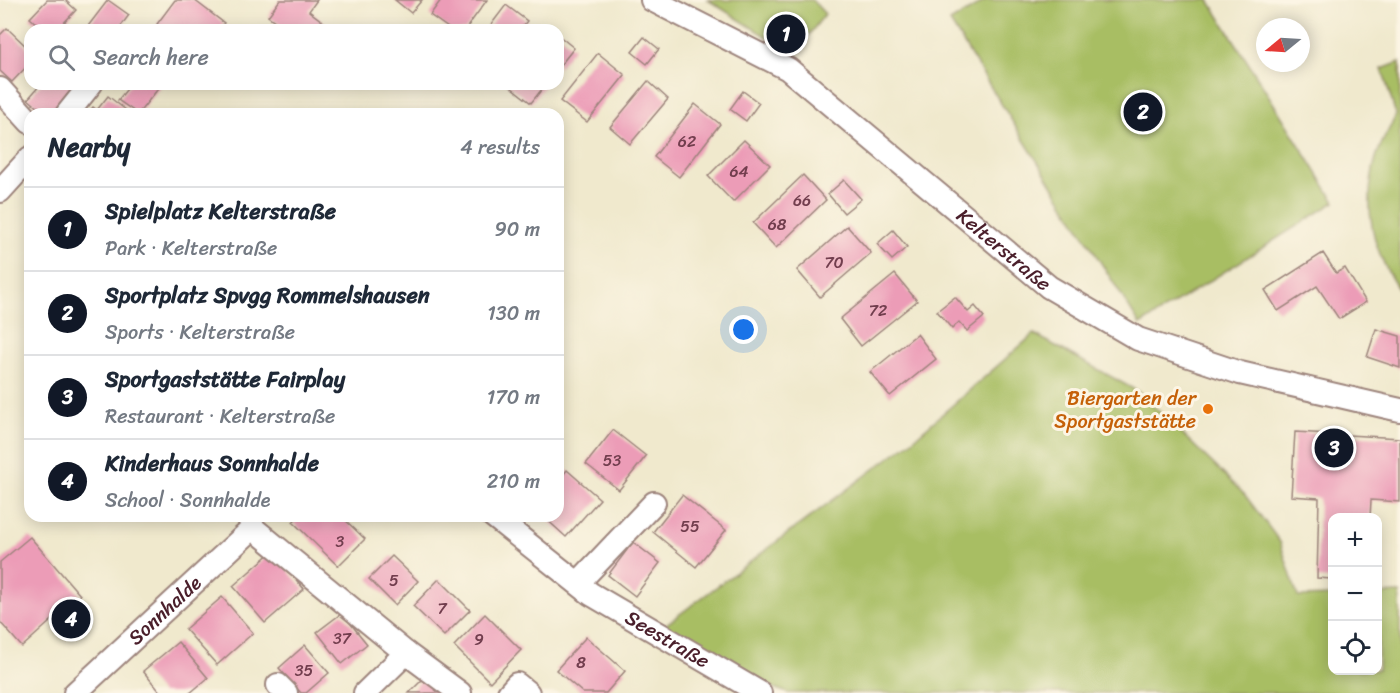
<!DOCTYPE html>
<html lang="en">
<head>
<meta charset="utf-8">
<style>
  :root { --surface:#fff; --page:#f6f6f7; --text:#1f2937; --muted:#747a83; --line:#e0e1e3; --accent:#111827 }
  body { margin:0; font-family:Sriracha,sans-serif; background:var(--page); color:var(--text) }
  .controls { position:absolute; right:18px; bottom:18px; display:grid; overflow:hidden; border-radius:12px; box-shadow:0 3px 15px #0003 }
  .controls button { width:54px; height:54px; display:grid; place-items:center; padding:0; border:0; border-bottom:2px solid var(--line); background:var(--surface); color:var(--text); font:30px sans-serif }
  .compass { position:absolute; left:1256px; top:18px; width:54px; height:54px; border-radius:50%; background:var(--surface); box-shadow:0 3px 15px #0003; rotate:252deg }
  .you { position:absolute; left:744px; top:330px; width:21px; height:21px; margin:-15px; border:4px solid #fff; border-radius:50%; background:#1a73e8; box-shadow:0 0 0 9px #1a73e833 }
  .badge { display:grid; place-items:center; width:39px; height:39px; border-radius:50%; background:var(--accent); color:#fff; font-size:20px; font-weight:700 }
  .pin { position:absolute; translate:-50% -50%; border:3px solid #fff; box-shadow:0 2px 6px #0006 }
  .list { margin:0; padding:0; list-style:none }
  h2 { display:flex; justify-content:space-between; align-items:center; height:78px; margin:0; padding:0 24px; font-size:26px }
  h2 small { font-size:20px; font-weight:400; color:var(--muted) }
  .list li { display:grid; grid-template-columns:39px 1fr auto; gap:18px; align-items:center; box-sizing:border-box; height:84px; padding:0 24px; border-top:2px solid var(--line) }
  .list b { display:block; font-size:22px; white-space:nowrap }
  .list p { margin:0; font-size:20px; white-space:nowrap; color:var(--muted) }
  .list em { font-size:20px; font-style:normal; color:var(--muted) }
  .icon { flex:none; width:33px; height:33px; fill:none; stroke:currentColor; stroke-width:2; stroke-linecap:round; stroke-linejoin:round }
  .map { position:relative; flex:none; width:1400px; height:693px; overflow:hidden }
  .search { position:absolute; background:var(--surface); box-shadow:0 3px 15px #0003; left:24px; top:24px; width:540px; height:66px; display:flex; align-items:center; gap:15px; box-sizing:border-box; padding:0 21px; border-radius:18px; color:var(--muted); font-size:22px }
  .panel { position:absolute; background:var(--surface); box-shadow:0 3px 15px #0003; left:24px; top:108px; width:540px; height:414px; border-radius:18px }
  .map>svg:first-child { display:block }
  .green { fill:#a8be63; stroke:#796e47; stroke-width:1.5 }
  .building { fill:#ec9cb7 }
  .lines { fill:none; stroke-linecap:round; stroke-linejoin:round }
  .minor-casing { stroke:#9d847c; stroke-width:26 }
  .minor { stroke:#fff; stroke-width:22 }
  .food-dot { fill:#e8710a; stroke:#fcf5e5; stroke-width:2 }
  .labels { text-anchor:middle; stroke-width:6; stroke-linejoin:round; paint-order:stroke }
  .number-label { font-size:16px; fill:#723e4e }
  .street-label { font-size:20px; fill:#4a1f2b; stroke:#fcf5e5 }
  .food-label { font-size:20px; fill:#c56008; stroke:#fcf5e5; text-anchor:end }
</style>
</head>
<body>
<div class="map">
<svg width="1400" height="693" viewBox="0 0 1400 693">
  <rect width="100%" height="100%" fill="#fcf5e5"/>
  <filter id="ink" filterUnits="userSpaceOnUse"><feTurbulence type="fractalNoise" baseFrequency=".0167" numOctaves="2"/><feDisplacementMap in="SourceGraphic" scale="12" xChannelSelector="R" yChannelSelector="G"/><feConvolveMatrix kernelMatrix="1 2 1 2 8 2 1 2 1" color-interpolation-filters="sRGB"/></filter>
  <filter id="wash" filterUnits="userSpaceOnUse"><feTurbulence type="fractalNoise" baseFrequency=".008" numOctaves="4" result="noise"/><feDisplacementMap in="SourceGraphic" scale="24" xChannelSelector="R" yChannelSelector="G"/><feGaussianBlur stdDeviation="1.35" result="paint"/><feColorMatrix in="noise" values="0 0 0 0 0 0 0 0 0 0 0 0 0 0 0 0 0 1.4 0 .05"/><feComposite in="paint" operator="in"/></filter>
  <g filter="url(#wash)">
    <rect width="100%" height="100%" fill="#f0e9cd"/>
    <!-- green -->
    <g class="green">
      <polygon points="708,0 812,0 825,14 794,54"/>
      <polygon points="986,0 1209,0 1335,202 1140,325 950,22"/>
      <path d="M1400 62V292C1372 250 1362 207 1376 158 1380 143 1390 129 1396 115L1382 69Z"/>
      <polygon points="1034,334 1139,392 1245,495 1280,542 1298,597 1332,596 1332,670 1378,670 1378,594 1400,593 1400,693 788,693 774,688 660,629 909,443"/>
    </g>
    <g id="blocks">
      <!-- building -->
      <g class="building">
        <polygon points="47,0 65,0 76,10 57,30 44,30 30,18"/>
        <polygon points="108,0 129,15 118,30 85,30"/>
        <polygon points="175,0 194,0 224,23 219,30 165,30 157,24"/>
        <polygon points="280,0 317,0 309,11 334,30 287,30 268,16"/>
        <polygon points="395,0 422,0 411,13"/>
        <polygon points="441,0 487,0 465,30 451,30 430,15"/>
        <polygon points="506,5 527,21 520,30 487,30"/>
        <polygon points="7,28 30,50 30,63 12,82 0,71 0,35"/>
        <polygon points="558,35 574,48 558,68"/>
        <polygon points="644,37 659,49 647,64 632,52"/>
        <polygon points="598,53 625,75 587,122 560,101"/>
        <polygon points="648,81 668,99 630,144 610,127"/>
        <polygon points="41,84 81,84 57,114 46,114 28,99"/>
        <polygon points="131,84 162,84 138,114 118,100"/>
        <polygon points="507,84 546,84 531,103"/>
        <polygon points="743,91 759,103 746,121 730,109"/>
        <polygon points="108,96 131,114 87,114 93,107 97,110"/>
        <polygon points="695,104 720,124 679,177 654,157"/>
        <polygon points="744,140 770,165 733,202 708,176"/>
        <polygon points="803,175 826,200 776,248 753,223"/>
        <polygon points="844,180 861,199 844,213 828,194"/>
        <polygon points="847,226 871,253 820,297 797,270"/>
        <polygon points="893,230 907,247 892,260 877,244"/>
        <polygon points="1323,253 1336,273 1345,268 1366,302 1339,319 1317,286 1278,311 1265,290"/>
        <polygon points="895,274 917,301 861,346 840,319"/>
        <polygon points="955,297 968,312 975,306 984,317 967,331 959,322 952,329 937,311"/>
        <polygon points="1376,329 1400,336 1400,368 1367,357"/>
        <polygon points="917,334 936,359 890,396 870,372"/>
        <polygon points="613,430 646,456 619,490 586,464"/>
        <polygon points="1295,432 1400,438 1400,502 1371,500 1370,518 1332,518 1332,579 1317,578 1319,498 1291,496"/>
        <polygon points="567,470 600,499 566,537 543,516 558,516 558,481"/>
        <polygon points="682,495 726,530 696,567 653,532"/>
        <polygon points="298,516 341,516 365,539 338,566 293,522"/>
        <polygon points="30,537 80,595 22,647 0,622 0,562"/>
        <polygon points="633,542 660,563 635,596 608,575"/>
        <polygon points="272,552 304,589 265,623 233,586"/>
        <polygon points="392,556 418,581 395,605 369,579"/>
        <polygon points="439,579 470,610 444,636 413,606"/>
        <polygon points="222,597 253,633 217,665 185,629"/>
        <polygon points="342,613 367,644 342,664 317,632"/>
        <polygon points="485,614 521,650 490,682 454,646"/>
        <polygon points="586,637 625,671 606,693 583,693 556,670"/>
        <polygon points="178,642 208,678 190,693 161,693 143,671"/>
        <polygon points="305,645 329,673 306,693 301,693 279,668"/>
        <polygon points="427,675 445,693 409,693"/>
      </g>
    </g>
  </g>
  <g filter="url(#ink)">
    <use href="#blocks" fill-opacity="0" stroke="#9d847c" stroke-width="1.5"/>
    <g class="lines">
      <defs>
        <g id="minor">
          <path id="s1" d="M652 0 788 69 1049 287 1138 339 1240 373 1400 410"/>
          <polyline points="0,89 30,122"/>
          <polyline points="67,114 91,84"/>
          <polyline points="0,191 30,158"/>
          <path id="s2" d="M493 516 591 594 760 693"/>
          <polyline points="253,528 406,653 365,693"/>
          <polyline points="578,583 654,503"/>
          <polyline points="406,653 460,693"/>
          <polyline points="278,685 286,693"/>
          <path id="s3" d="M75 693 253 528 248 516"/>
          <polyline points="509,693 517,684 528,693"/>
        </g>
      </defs>
      <!-- minor casing -->
      <use href="#minor" class="minor-casing"/>
      <!-- minor -->
      <use href="#minor" class="minor"/>
    </g>
  </g>
  <!-- markers -->
  <circle class="food-dot" cx="1208" cy="409" r="6"/>
  <g class="labels">
    <!-- number labels -->
    <g class="number-label">
      <text x="687" y="147">62</text>
      <text x="739" y="177">64</text>
      <text x="802" y="206">66</text>
      <text x="777" y="230">68</text>
      <text x="834" y="268">70</text>
      <text x="878" y="316">72</text>
      <text x="612" y="466">53</text>
      <text x="690" y="532">55</text>
      <text x="340" y="547">3</text>
      <text x="394" y="586">5</text>
      <text x="442" y="614">7</text>
      <text x="342" y="644">37</text>
      <text x="479" y="645">9</text>
      <text x="581" y="668">8</text>
      <text x="304" y="676">35</text>
    </g>
    <!-- street labels -->
    <g class="street-label">
      <text dy="7" stroke="none"><textPath href="#s1" startOffset="434">Kelterstraße</textPath></text>
      <text dy="7" stroke="none"><textPath href="#s3" startOffset="122">Sonnhalde</textPath></text>
      <text dy="7" stroke="none"><textPath href="#s2" startOffset="214">Seestraße</textPath></text>
    </g>
    <!-- food labels -->
    <g class="food-label">
      <text x="1196" y="405">Biergarten der<tspan x="1196" dy="23">Sportgaststätte</tspan></text>
    </g>
  </g>
</svg>
<div class="controls">
<button>+</button>
<button>−</button>
<button><svg class="icon" aria-label="locate" viewBox="0 0 24 24"><circle cx="12" cy="12" r="6"/><path d="M12 2v4M12 18v4M2 12h4M18 12h4"/></svg></button>
</div>
<svg class="compass" viewBox="-18 -18 36 36"><path d="M0-13l5 13h-10z" fill="#e53935"/><path d="M0 13l5-13h-10z" fill="#747a83"/></svg>
<div class="you"></div>
<div class="pin badge" style="left:786px;top:34px">1</div>
<div class="pin badge" style="left:1143px;top:112px">2</div>
<div class="pin badge" style="left:1334px;top:448px">3</div>
<div class="pin badge" style="left:71px;top:619px">4</div>
<div class="search"><svg class="icon" aria-label="search" viewBox="0 0 24 24"><circle cx="10" cy="10" r="6"/><path d="M15 15l6 6"/></svg>Search here</div>
<section class="panel">
<h2>Nearby<small>4 results</small></h2>
<ul class="list">
<li><span class="badge">1</span><div><b>Spielplatz Kelterstraße</b><p>Park · Kelterstraße</p></div><em>90 m</em></li>
<li><span class="badge">2</span><div><b>Sportplatz Spvgg Rommelshausen</b><p>Sports · Kelterstraße</p></div><em>130 m</em></li>
<li><span class="badge">3</span><div><b>Sportgaststätte Fairplay</b><p>Restaurant · Kelterstraße</p></div><em>170 m</em></li>
<li><span class="badge">4</span><div><b>Kinderhaus Sonnhalde</b><p>School · Sonnhalde</p></div><em>210 m</em></li>
</ul>
</section>
</div>
</body>
</html>
